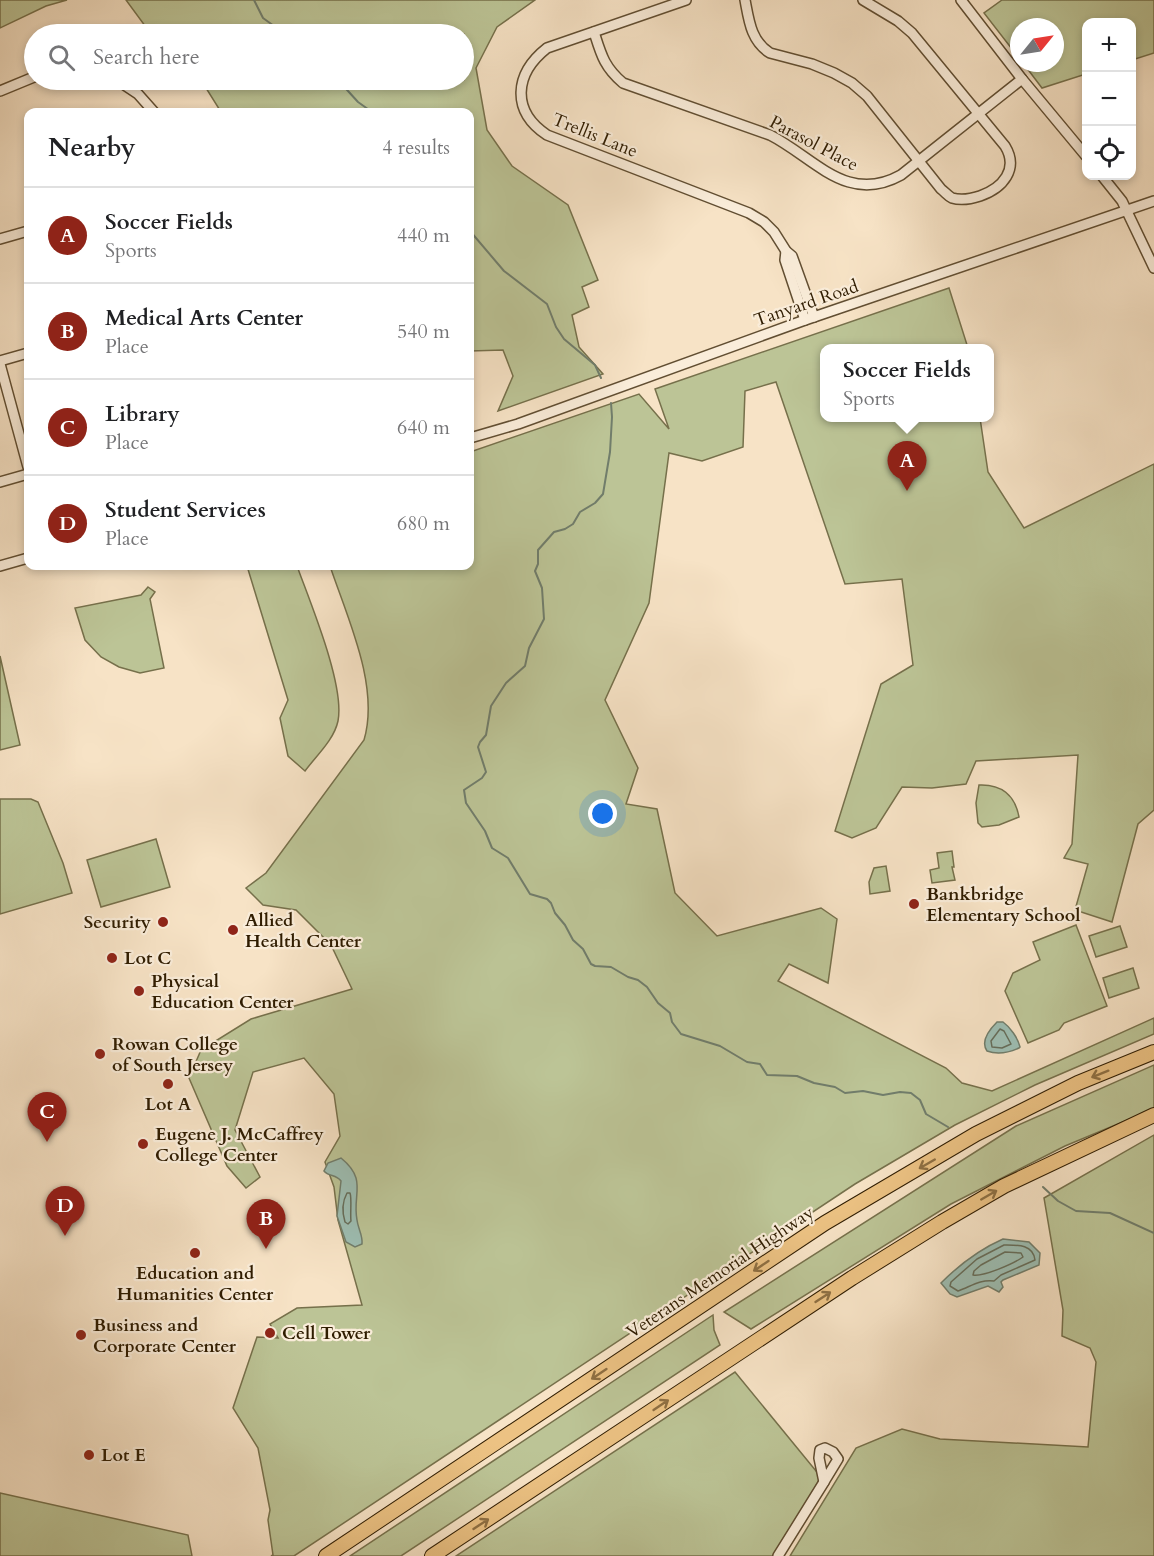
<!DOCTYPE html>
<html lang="en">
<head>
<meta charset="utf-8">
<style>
  :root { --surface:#fff; --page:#f6f6f6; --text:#202124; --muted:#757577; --line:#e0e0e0; --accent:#8f2418 }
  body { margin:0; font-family:Cardo,serif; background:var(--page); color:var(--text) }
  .controls { position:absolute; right:18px; top:18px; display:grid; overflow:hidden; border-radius:12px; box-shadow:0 3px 9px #0003 }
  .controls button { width:54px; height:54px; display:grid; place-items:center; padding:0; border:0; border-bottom:2px solid var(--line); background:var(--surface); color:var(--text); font:30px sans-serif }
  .compass { position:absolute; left:1010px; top:18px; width:54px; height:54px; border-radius:50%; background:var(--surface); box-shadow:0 3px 9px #0003; rotate:60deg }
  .you { position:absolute; left:603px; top:814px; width:21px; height:21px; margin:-15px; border:4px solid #fff; border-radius:50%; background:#1a73e8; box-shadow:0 0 0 9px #1a73e833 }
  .badge { display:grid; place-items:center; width:39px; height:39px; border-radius:50%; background:var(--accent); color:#fff; font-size:20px; font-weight:700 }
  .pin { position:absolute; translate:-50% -50px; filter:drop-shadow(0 2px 3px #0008) }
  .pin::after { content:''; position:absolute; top:32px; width:21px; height:18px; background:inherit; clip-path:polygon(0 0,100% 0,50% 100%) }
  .popup { position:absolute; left:820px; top:344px; width:174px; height:78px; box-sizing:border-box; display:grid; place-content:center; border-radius:12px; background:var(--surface); filter:drop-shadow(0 2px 4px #0005); font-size:20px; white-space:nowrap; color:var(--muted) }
  .popup b { font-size:22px; color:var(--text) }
  .popup::after { content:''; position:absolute; left:50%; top:100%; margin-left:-12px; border:12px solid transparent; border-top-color:var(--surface) }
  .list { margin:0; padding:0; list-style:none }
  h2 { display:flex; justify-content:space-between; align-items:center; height:78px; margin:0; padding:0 24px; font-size:26px }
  h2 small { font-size:20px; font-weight:400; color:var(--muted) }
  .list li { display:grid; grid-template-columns:39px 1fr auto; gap:18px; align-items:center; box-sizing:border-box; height:96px; padding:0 24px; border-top:2px solid var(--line) }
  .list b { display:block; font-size:22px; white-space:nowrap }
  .list p { margin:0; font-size:20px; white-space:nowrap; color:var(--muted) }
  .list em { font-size:20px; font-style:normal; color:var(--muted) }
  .icon { flex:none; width:33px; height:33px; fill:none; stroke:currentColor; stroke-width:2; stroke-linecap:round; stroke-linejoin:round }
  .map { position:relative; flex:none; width:1154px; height:1556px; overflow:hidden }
  .search { position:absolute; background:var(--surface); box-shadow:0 3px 9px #0003; left:24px; top:24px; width:450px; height:66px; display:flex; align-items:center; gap:15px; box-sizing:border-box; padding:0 21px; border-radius:33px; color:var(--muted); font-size:22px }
  .panel { position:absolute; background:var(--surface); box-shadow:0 3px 9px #0003; left:24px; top:108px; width:450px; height:462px; border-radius:12px }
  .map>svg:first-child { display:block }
  .green { fill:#bcc496; stroke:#76704b; stroke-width:1.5 }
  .water { fill:#9dbeb3; stroke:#717d6b; stroke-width:1.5 }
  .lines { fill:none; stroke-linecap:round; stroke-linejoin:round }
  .shore { stroke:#666d5a; stroke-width:1.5 }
  .stream { stroke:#717d6b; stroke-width:2 }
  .minor-casing { stroke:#614e32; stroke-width:12 }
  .highway-casing { stroke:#2f1c00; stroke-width:16 }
  .minor { stroke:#faedda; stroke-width:9 }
  .highway { stroke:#ecc283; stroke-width:14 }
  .oneway { stroke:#8e6f42 }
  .poi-dot { fill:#8f2418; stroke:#faedda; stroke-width:2 }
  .labels { text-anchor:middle; stroke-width:4.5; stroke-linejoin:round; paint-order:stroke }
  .street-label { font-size:18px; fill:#2f1c00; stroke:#faedda }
  .poi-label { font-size:18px; font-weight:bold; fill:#2f1c00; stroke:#faedda; text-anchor:start }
</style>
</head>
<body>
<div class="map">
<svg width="1154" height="1556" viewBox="0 0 1154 1556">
  <rect width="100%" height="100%" fill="#f7e3c6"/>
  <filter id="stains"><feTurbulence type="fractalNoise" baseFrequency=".00333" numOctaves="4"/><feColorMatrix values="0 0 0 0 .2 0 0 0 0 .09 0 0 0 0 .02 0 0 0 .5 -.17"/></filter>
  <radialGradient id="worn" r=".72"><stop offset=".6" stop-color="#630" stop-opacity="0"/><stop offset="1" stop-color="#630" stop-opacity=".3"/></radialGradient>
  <!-- green -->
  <g class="green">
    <polygon points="0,0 67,0 46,6 0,28"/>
    <polygon points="126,0 535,0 497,27 476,68 487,130 512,166 568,205 598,280 582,287 589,307 572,315 579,347 603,374 498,411 513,376 503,350 470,351 470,112 221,112 201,80 464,80 464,34 151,34"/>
    <polygon points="1002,0 1154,0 1154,53 1132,60 1132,22 1086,22 1086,74 1042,88 1023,63 1055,63 1055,27 1019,27 1019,58 984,13"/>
    <path d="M949 288 968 348H824V418H980L988 472 1024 528 1154 464V810L1138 824 1112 922 1075 910 1088 864 1064 858 1072 844 1078 755 976 761 966 784 932 788 902 787 876 828 852 838 835 831 881 684 913 665 902 579 845 584 776 382 745 391 743 447 702 461 669 453 649 603 605 700 638 768 626 804 657 809 675 893 717 936 821 908 837 919 828 983 789 964 778 981 946 1068 962 1083 992 1091 1154 1018V1034L1035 1085 955 1125 855 1184 294 1556H271L273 1555 268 1520 270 1510 258 1448 233 1408 257 1337 278 1338 270 1324 297 1308 362 1305 338 1220 334 1187 325 1162 340 1136 334 1094 304 1058 253 1072 235 1130 260 1177 246 1188 227 1166 189 1078 201 1050 251 1019 352 989 331 945 296 910 263 905 246 888 266 873 364 740C380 686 347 617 330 566H470V452L639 394 669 429 655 389Z"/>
    <path d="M247 566H297C310 602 345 685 338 721 334 740 316 756 305 771L288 756 280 718 288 700Z"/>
    <polygon points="148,587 155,592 150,599 164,668 140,673 119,667 101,657 85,640 75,608 141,595"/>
    <polygon points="0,656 20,745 0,750"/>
    <path d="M979 785C1001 784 1015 795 1019 817L999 825 982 827 978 823 976 803Z"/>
    <polygon points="0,799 31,799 38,802 63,863 72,893 0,914"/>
    <polygon points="156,839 170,887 101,907 87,860"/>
    <polygon points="952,851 954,867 952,867 955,880 932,883 930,870 939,868 937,853"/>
    <polygon points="886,866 890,891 870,894 869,882 874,868"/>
    <polygon points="1076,925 1107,1006 1064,1023 1059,1030 1028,1043 1005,991 1013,973 1040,960 1033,942"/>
    <polygon points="1120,926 1127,947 1096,957 1089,936"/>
    <polygon points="1133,968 1139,988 1109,998 1103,978"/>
    <polygon points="1154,1065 1154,1109 1065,1146 951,1204 751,1329 724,1312 1016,1126"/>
    <polygon points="1154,1135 1154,1556 790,1556 856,1448 902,1429 940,1439 1088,1447 1096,1362 1090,1348 1062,1336 1063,1310 1044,1198"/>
    <polygon points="713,1315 714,1330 720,1345 401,1556 350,1556"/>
    <polygon points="735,1372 821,1477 775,1556 456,1556"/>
    <polygon points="0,1493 188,1535 192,1556 0,1556"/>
  </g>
  <!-- water -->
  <g class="water">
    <path d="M997 1022H1003C1010 1027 1018 1038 1020 1047L1019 1048C1008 1053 998 1055 987 1051 980 1041 989 1030 997 1022Z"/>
    <path d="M341 1158C368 1180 352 1194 357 1220 358 1229 363 1235 362 1244L355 1247 346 1242 337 1216 341 1181C336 1174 329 1177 324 1171L328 1163Z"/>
    <path d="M1003 1239 1029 1242 1040 1253 1039 1265 1003 1280 1001 1282 1003 1287 999 1292 988 1286 957 1297 950 1294 941 1283C960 1264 978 1250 1003 1239Z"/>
  </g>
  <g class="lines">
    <!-- shore -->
    <g class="shore">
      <polygon points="1000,1029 1004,1031 1011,1044 1002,1048 992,1047 991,1041"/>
      <path d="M347 1193H350C352 1198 350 1214 351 1221L348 1224 345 1222C342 1212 342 1202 347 1193Z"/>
      <path d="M1004 1245C1017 1245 1033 1244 1035 1260L1001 1275 994 1281C980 1279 970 1287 958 1291L950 1286 951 1282 977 1259Z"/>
      <path d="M1005 1252 1021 1253 1023 1257C1013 1264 983 1277 973 1275L974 1271 981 1265Z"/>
    </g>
    <!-- stream -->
    <g class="stream">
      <polyline points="254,0 263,18 285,34"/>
      <polyline points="338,80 358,102 372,112"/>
      <polyline points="470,231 504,271 547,304 556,327 564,339 595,365 601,378"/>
      <polyline points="611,403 612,417 610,452 603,494 595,503 580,512 573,524 565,529 554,532 538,550 538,564 535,571 542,588 544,619 529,648 525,666 506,683 491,706 486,735 480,742 478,747 486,772 482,778 464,790 466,803 485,831 492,848 508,858 530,894 547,899 551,903 555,913 565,925 573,940 583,949 591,964 595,966 611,967 628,977 638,980 647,987 658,1003 670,1013 672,1022 681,1034 720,1046 747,1062 760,1064 767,1075 797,1076 814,1083 835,1087 845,1093 863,1091 883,1095 900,1092 911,1093 920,1100 926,1114 948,1127"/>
      <polyline points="1043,1187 1058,1201 1076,1211 1110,1213 1154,1233"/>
    </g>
    <defs>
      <g id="minor">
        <path d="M686 0 547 48C514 74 511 111 547 135L749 213 764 222 774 232 786 251 792 256 814 317"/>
        <path d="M745 0C749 21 751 41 770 53L812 64 834 73 852 83 867 96 941 189C945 192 948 196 952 198 962 201 971 199 980 196 1003 188 1019 169 1005 146L912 33 898 21 863 0"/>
        <polyline points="961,0 1022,79 1086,156"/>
        <path d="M594 32C601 54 604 67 623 83L770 135C815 158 847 205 901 175L1022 79"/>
        <polyline points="117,80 138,94 154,112"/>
        <polyline points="0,91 34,77"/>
        <polyline points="1102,176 1122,201 1154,268"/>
        <polyline points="0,239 28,231"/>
        <polyline points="786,251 785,260 805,320"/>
        <polyline points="0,361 28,353"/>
        <polyline points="0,364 28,467"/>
        <polyline points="470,438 518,424 805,320 1154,201"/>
        <polyline points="0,482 28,474"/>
        <polyline points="0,566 28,558"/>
        <polygon points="825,1448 833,1452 838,1459 824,1482 819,1458 820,1450"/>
        <polyline points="778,1556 824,1482"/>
      </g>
      <g id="highway">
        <polyline points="326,1556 825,1223 976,1134 1078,1083 1154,1052"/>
        <polyline points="432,1556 852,1278 942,1222 1004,1186 1154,1115"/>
      </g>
    </defs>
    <!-- minor casing -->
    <use href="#minor" class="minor-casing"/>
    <!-- highway casing -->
    <use href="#highway" class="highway-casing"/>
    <!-- minor -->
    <use href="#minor" class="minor"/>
    <!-- highway -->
    <use href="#highway" class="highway"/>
  </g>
  <!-- one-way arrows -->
  <defs><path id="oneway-shaft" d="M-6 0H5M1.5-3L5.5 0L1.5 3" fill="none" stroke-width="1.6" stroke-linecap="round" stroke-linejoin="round" transform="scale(1.5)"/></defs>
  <g class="oneway">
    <use href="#oneway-shaft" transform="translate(1100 1074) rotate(158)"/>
    <use href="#oneway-shaft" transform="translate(927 1164) rotate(150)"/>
    <use href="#oneway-shaft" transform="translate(989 1195) rotate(-30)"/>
    <use href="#oneway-shaft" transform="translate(761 1266) rotate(146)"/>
    <use href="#oneway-shaft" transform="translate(823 1297) rotate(-33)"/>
    <use href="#oneway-shaft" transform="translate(599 1374) rotate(146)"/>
    <use href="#oneway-shaft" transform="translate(661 1405) rotate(-34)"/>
    <use href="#oneway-shaft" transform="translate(481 1524) rotate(-33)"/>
  </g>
  <!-- markers -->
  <g class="poi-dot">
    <circle cx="914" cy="904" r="6"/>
    <circle cx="163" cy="922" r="6"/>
    <circle cx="233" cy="930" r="6"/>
    <circle cx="112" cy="958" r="6"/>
    <circle cx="139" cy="991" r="6"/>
    <circle cx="100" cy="1054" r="6"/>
    <circle cx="168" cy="1084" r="6"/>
    <circle cx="143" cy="1144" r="6"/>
    <circle cx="195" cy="1253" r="6"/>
    <circle cx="270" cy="1333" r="6"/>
    <circle cx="81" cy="1335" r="6"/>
    <circle cx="89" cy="1455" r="6"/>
  </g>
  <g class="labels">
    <!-- street labels -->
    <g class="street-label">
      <text transform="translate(595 135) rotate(22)" y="6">Trellis Lane</text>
      <text transform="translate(814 143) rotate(28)" y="6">Parasol Place</text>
      <text transform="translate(806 303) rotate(-19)" y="6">Tanyard Road</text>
      <text transform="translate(720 1272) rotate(-34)" y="6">Veterans Memorial Highway</text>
    </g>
    <!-- poi labels -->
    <g class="poi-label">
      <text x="926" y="900">Bankbridge<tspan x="926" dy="21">Elementary School</tspan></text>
      <text x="245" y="926">Allied<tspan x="245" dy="21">Health Center</tspan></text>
      <text x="151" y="928" text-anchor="end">Security</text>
      <text x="124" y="964">Lot C</text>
      <text x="151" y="987">Physical<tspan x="151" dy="21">Education Center</tspan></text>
      <text x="112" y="1050">Rowan College<tspan x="112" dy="21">of South Jersey</tspan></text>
      <text x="168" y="1110" text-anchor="middle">Lot A</text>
      <text x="155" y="1140">Eugene J. McCaffrey<tspan x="155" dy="21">College Center</tspan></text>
      <text x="195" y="1279" text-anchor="middle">Education and<tspan x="195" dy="21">Humanities Center</tspan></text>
      <text x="93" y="1331">Business and<tspan x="93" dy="21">Corporate Center</tspan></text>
      <text x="282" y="1339">Cell Tower</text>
      <text x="101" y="1461">Lot E</text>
    </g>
  </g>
  <rect width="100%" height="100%" filter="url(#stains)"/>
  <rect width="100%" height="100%" fill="url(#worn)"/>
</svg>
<div class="controls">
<button>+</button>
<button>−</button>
<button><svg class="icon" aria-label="locate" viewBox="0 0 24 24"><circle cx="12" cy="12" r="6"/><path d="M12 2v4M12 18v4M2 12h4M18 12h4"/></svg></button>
</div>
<svg class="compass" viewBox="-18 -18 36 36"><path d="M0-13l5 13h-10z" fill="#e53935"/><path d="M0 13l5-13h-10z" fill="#757577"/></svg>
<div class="you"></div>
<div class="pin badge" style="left:907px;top:491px">A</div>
<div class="popup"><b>Soccer Fields</b>Sports</div>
<div class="pin badge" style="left:266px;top:1249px">B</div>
<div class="pin badge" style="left:47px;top:1142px">C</div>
<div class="pin badge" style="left:65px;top:1236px">D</div>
<div class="search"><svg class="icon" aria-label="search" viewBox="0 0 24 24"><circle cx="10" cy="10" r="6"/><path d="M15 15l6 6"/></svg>Search here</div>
<section class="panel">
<h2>Nearby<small>4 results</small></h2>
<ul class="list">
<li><span class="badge">A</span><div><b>Soccer Fields</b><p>Sports</p></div><em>440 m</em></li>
<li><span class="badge">B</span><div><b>Medical Arts Center</b><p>Place</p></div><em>540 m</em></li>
<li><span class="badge">C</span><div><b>Library</b><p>Place</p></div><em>640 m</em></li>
<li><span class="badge">D</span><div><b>Student Services</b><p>Place</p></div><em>680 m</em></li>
</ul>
</section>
</div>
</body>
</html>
